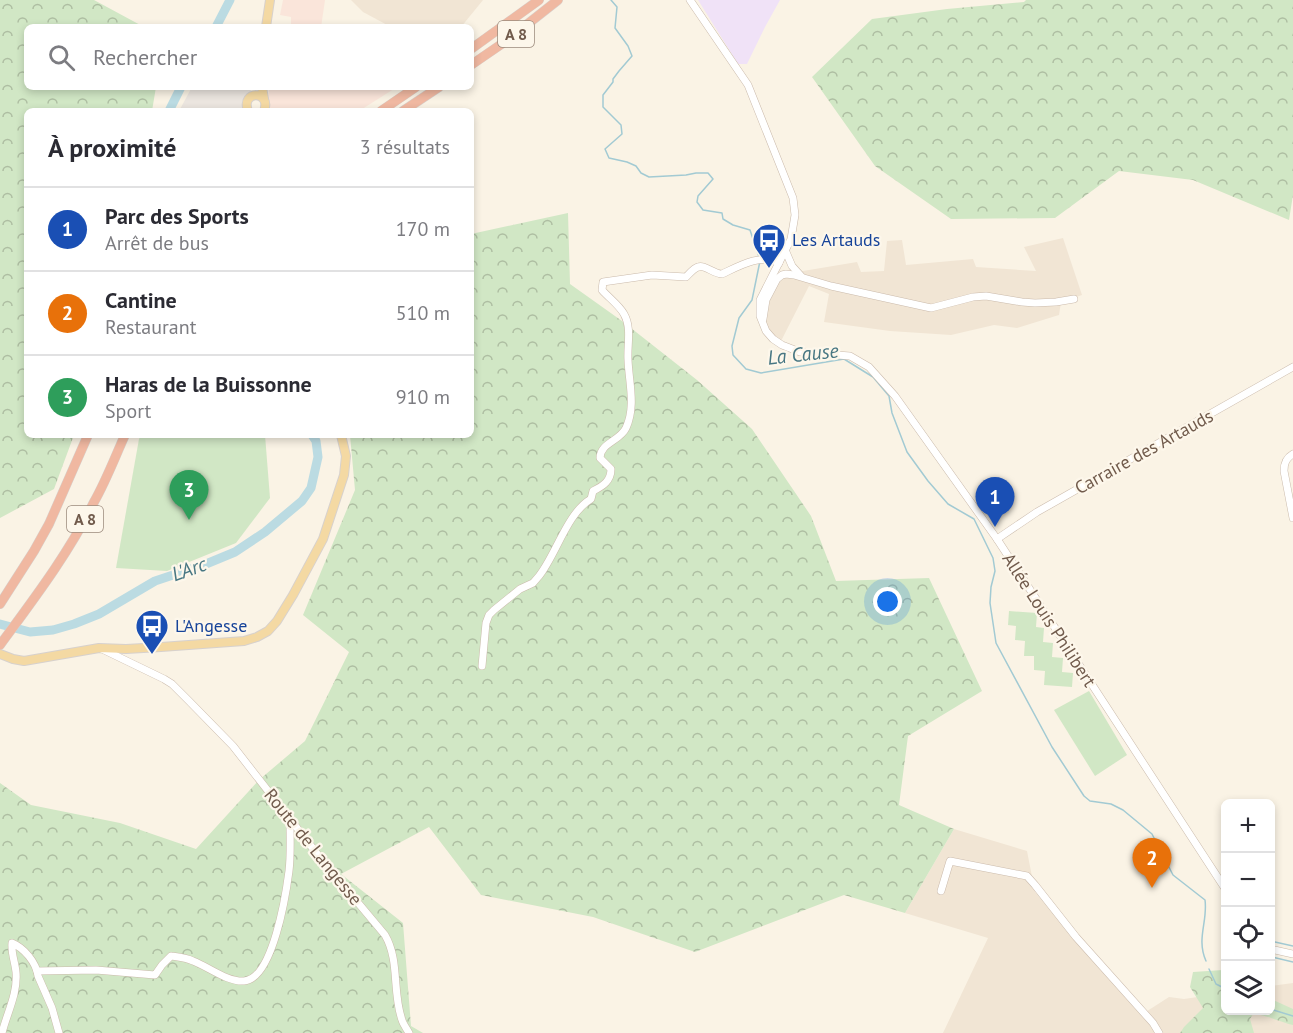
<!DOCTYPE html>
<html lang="fr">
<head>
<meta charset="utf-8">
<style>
  :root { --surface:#fff; --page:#f2f2f3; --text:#2b2b33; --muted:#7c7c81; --line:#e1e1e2; --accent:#db7754 }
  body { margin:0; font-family:"PT Sans",sans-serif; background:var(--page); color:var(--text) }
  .controls { position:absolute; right:18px; bottom:18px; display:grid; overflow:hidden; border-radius:9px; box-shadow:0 3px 9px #0003 }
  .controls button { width:54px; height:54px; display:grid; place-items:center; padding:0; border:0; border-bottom:2px solid var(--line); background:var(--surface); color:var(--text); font:30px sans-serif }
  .you { position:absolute; left:888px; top:602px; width:21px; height:21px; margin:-15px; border:4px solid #fff; border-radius:50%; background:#1a73e8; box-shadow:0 0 0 9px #1a73e833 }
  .badge { display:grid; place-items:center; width:39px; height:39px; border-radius:50%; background:var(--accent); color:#fff; font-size:20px; font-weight:700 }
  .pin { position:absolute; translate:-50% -50px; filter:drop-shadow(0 2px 3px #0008) }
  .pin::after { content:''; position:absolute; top:32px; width:21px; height:18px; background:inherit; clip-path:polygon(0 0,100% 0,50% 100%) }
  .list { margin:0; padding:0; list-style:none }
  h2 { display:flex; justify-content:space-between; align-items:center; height:78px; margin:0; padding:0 24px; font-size:26px }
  h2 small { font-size:20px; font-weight:400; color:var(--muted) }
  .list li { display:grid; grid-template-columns:39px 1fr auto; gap:18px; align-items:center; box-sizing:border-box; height:84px; padding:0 24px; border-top:2px solid var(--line) }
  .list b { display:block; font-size:22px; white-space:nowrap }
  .list p { margin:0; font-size:20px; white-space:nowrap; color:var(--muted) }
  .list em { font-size:20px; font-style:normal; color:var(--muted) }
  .icon { flex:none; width:33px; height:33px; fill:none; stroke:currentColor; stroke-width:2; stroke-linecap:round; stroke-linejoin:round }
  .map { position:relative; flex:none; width:1293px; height:1033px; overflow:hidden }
  .search { position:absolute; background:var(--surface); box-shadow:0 3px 9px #0003; left:24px; top:24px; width:450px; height:66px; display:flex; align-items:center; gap:15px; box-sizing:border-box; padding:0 21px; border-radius:9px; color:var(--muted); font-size:22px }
  .panel { position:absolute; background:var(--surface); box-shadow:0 3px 9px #0003; left:24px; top:108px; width:450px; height:330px; border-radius:9px }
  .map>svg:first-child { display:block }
  .residential { fill:#f1e5d4 }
  .commercial { fill:#fae5da }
  .industrial { fill:#ebe5df }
  .education { fill:#f0e2f7 }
  .grass { fill:#d1e7c5 }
  .forest { fill:url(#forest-crowns) }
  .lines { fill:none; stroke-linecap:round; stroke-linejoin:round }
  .stream { stroke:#a2cad3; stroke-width:1.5 }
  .river { stroke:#bbdbe2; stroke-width:9 }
  .minor-casing { stroke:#cbbbac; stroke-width:8 }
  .major-casing { stroke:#d7d1cd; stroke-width:10 }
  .highway-casing { stroke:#d7d1cd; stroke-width:10 }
  .minor { stroke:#fff; stroke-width:7 }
  .major { stroke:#f4d9a3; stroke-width:8 }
  .highway { stroke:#f0b8a1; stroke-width:9 }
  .labels { text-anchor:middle; stroke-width:4.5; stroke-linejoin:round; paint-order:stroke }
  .shield { fill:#fdf7eb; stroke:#9b8a7c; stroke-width:1.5 }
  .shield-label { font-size:16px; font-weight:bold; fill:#715b4c }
  .transit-label { font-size:18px; fill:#164399; stroke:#fdf7eb; text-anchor:start }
  .street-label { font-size:18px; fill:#715b4c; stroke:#fdf7eb }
  .water-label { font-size:20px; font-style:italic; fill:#487783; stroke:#fdf7eb }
</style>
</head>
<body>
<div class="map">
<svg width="1293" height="1033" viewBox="0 0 1293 1033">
  <defs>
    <pattern id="forest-crowns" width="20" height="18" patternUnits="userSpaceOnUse" patternTransform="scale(1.5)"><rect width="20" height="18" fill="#d1e7c5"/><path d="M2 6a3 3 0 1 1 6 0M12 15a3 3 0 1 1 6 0" fill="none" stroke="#aebea2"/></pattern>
  </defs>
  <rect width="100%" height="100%" fill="#faf3e5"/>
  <!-- residential -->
  <g class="residential">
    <polygon points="351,0 483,0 461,27 391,27 363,12"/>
    <polygon points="1063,238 1082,295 1061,302 1059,315 1017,328 994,325 951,335 890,331 824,322 829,294 809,286 780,343 767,331 760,307 773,276 857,262 861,272 884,271 887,241 902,240 906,265 973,259 976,267 1036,271 1024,247"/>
    <polygon points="954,829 1027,851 1035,892 1096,965 1141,1015 1169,997 1184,999 1225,993 1226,1010 1270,1010 1271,986 1293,983 1293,1033 943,1033 988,938 905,913"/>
  </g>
  <!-- commercial -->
  <g class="commercial">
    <polygon points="283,0 325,0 321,27 291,27 291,17 280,15"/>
    <polygon points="269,87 397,87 359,111 267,111"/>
  </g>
  <!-- industrial -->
  <polygon class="industrial" points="192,87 248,87 251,91 242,101 242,109 244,111 179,111"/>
  <!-- education -->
  <polygon class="education" points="698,0 780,0 765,27 747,64 738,64"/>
  <!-- grass -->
  <g class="grass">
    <polygon points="141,435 265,435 270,498 236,543 167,571 116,568 139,439"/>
    <polygon points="1009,611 1037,613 1036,627 1044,628 1043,642 1053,643 1052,657 1063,658 1062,672 1073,673 1072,687 1044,685 1045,671 1034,670 1034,656 1024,656 1025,641 1015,640 1016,626 1008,625"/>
    <polygon points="1089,691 1127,755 1095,776 1054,710"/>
  </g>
  <!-- forest -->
  <g class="forest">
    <polygon points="0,0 94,0 144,27 27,27 27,87 156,87 152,111 27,111 27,435 74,435 54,489 0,518"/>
    <polygon points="1026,0 1293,0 1293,195 1289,220 1193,180 1119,171 1055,218 951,219 875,166 812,77 872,19 947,9 1024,2"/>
    <polygon points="568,213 570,284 622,321 697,380 752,429 811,516 836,581 929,578 982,691 908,736 899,805 954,829 905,913 844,895 695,952 593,917 481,895 429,827 341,874 403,923 411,1026 423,1033 0,1033 0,783 31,805 120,823 196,849 259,780 305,741 349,652 303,615 355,490 350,435 471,435 471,234"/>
    <path d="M1223 970 1225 972 1226 1010H1270L1271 999 1293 1009V1025C1284 1023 1260 1013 1253 1014L1250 1019 1254 1033H1180L1184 1027 1203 1008 1190 987 1193 972Z"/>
  </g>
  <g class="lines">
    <!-- stream -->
    <g class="stream">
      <polyline points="611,0 617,7 615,28 628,46 632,56 619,71 613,79 613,82 603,95 603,107 621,125 622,134 605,149 609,158 627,162 636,166 641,173 649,177 686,175 696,173 708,173 713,179 698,196 697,202 703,210 722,213 723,219 733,225 750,230 759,257"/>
      <path d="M760 261 752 300 739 318 732 346 733 355 746 369 761 373 844 359 873 377 889 396 892 413 907 452 928 481 948 504 974 519 993 558 995 571 991 587 990 603 996 643 1052 747 1084 796 1090 801 1111 804 1123 810 1152 834 1173 875 1205 900C1208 921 1196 939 1206 961"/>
      <polyline points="1275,942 1293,946"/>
      <polyline points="1272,957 1293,962"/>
      <polyline points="1209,969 1216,984 1226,989"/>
      <polyline points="1270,1009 1293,1016"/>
    </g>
    <!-- river -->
    <g class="river">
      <polyline points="216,27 230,0"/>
      <polyline points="169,111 181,87"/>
      <polyline points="0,624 30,632 53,630 74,624 99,614 155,581 206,564 235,552 265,532 302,501 311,488 318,457 316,441 312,435"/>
    </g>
    <defs>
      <g id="minor">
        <polyline points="690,0 748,85 793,198 795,215 791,239 760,300 760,316 766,331 773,339 782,345 800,352 850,356 869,367 895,396 997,539 1226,890"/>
        <polyline points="786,252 792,266 801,276"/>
        <polyline points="763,319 766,300 777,279 782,275 786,274 794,275 831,286 931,308 973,297 986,296 1022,302 1035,303 1056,302 1074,299"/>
        <path d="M1293 454C1286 458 1284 463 1284 471L1293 518"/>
        <polyline points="997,539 1037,512 1293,367"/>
        <path d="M102 649 164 679 172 684 189 701 233 746 318 855 385 935C400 961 392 992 402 1020 403 1024 407 1029 409 1033"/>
        <path d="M482 666 486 623 489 615 494 610 520 589 533 583 539 576C556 555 567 513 591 499L593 491C603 486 611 481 611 469L600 458C600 443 620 441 626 428 636 406 629 383 628 360 627 345 632 328 624 314 619 305 609 298 602 290L603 282 652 275 686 277C689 274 694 268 698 267 704 264 714 274 722 274 739 266 761 253 779 263"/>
        <polyline points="941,891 950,861 1027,876 1035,885 1076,937 1153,1023 1159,1033"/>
        <polyline points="1270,949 1293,954"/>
        <path d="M37 971 96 970 155 975 162 965 171 956C178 957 187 958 193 961 209 967 227 982 244 981 273 979 286 894 289 871 291 854 290 837 290 820"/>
        <path d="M2 1033C7 1013 18 993 16 972 15 962 11 953 12 943 24 948 36 962 38 976L52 1008 59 1033"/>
      </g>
      <g id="major">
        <polyline points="266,27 270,0"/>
        <polyline points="262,87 264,99"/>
        <path d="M248 111C240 90 272 90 264 111"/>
        <polyline points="0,654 13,659 24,661 99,648 126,649 161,647 244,641 257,637 268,631 277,621 293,595 323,539 344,475 346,456 341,435"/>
      </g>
      <g id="highway">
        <polyline points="471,49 539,0"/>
        <polyline points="471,65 506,41 558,0"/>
        <polyline points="381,111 416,87"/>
        <polyline points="403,111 439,87"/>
        <polyline points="0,604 34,551 49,524 88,435"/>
        <path d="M0 645C33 600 69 553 94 502 106 481 115 457 125 435"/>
      </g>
    </defs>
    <!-- minor casing -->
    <use href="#minor" class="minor-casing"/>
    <!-- major casing -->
    <use href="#major" class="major-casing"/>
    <!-- highway casing -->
    <use href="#highway" class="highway-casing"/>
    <!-- minor -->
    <use href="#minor" class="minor"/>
    <!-- major -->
    <use href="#major" class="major"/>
    <!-- highway -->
    <use href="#highway" class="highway"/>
  </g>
  <!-- icons -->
  <defs>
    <symbol id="bus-pin" viewBox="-11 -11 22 30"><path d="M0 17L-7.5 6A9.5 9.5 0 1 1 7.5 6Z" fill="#1a4fb4" stroke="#fdf7eb"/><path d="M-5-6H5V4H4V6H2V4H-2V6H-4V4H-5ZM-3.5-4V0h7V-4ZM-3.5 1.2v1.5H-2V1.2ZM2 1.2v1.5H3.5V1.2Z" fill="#fff"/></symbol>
  </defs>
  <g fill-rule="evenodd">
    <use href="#bus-pin" x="750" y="221" width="38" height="52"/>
    <use href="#bus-pin" x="133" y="607" width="38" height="52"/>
  </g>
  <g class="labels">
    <!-- shield labels -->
    <g class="shield">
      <rect x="498" y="21" width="36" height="26" rx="4.5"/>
      <rect x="67" y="506" width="36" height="26" rx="4.5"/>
    </g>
    <g class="shield-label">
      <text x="516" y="40">A 8</text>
      <text x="85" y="525">A 8</text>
    </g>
    <!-- transit labels -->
    <g class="transit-label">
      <text x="792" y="246">Les Artauds</text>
      <text x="175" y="632">L'Angesse</text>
    </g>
    <!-- street labels -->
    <g class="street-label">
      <text transform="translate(1144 452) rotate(-29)" y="6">Carraire des Artauds</text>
      <text transform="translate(1049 620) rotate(57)" y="6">Allée Louis Philibert</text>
      <text transform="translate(313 847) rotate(51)" y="6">Route de Langesse</text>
    </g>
    <!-- water labels -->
    <g class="water-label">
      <text transform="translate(803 354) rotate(-6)" y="7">La Cause</text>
      <text transform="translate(189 569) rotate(-20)" y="7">L'Arc</text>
    </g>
  </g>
</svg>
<div class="controls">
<button>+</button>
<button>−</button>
<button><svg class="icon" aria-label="locate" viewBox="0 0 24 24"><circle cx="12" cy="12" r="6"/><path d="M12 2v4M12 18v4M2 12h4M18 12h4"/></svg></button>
<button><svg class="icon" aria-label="layers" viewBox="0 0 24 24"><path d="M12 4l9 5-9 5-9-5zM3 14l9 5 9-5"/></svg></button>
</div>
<div class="you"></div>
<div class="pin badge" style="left:995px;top:527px;background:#1a4fb4">1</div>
<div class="pin badge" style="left:1152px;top:888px;background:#e8710a">2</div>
<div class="pin badge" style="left:189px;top:520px;background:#2e9e5b">3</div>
<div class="search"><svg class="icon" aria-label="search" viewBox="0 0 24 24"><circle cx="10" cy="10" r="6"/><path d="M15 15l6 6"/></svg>Rechercher</div>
<section class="panel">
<h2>À proximité<small>3 résultats</small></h2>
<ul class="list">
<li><span class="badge" style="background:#1a4fb4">1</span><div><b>Parc des Sports</b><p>Arrêt de bus</p></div><em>170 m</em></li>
<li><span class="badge" style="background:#e8710a">2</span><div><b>Cantine</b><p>Restaurant</p></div><em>510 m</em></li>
<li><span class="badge" style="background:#2e9e5b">3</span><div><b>Haras de la Buissonne</b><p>Sport</p></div><em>910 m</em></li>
</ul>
</section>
</div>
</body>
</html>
